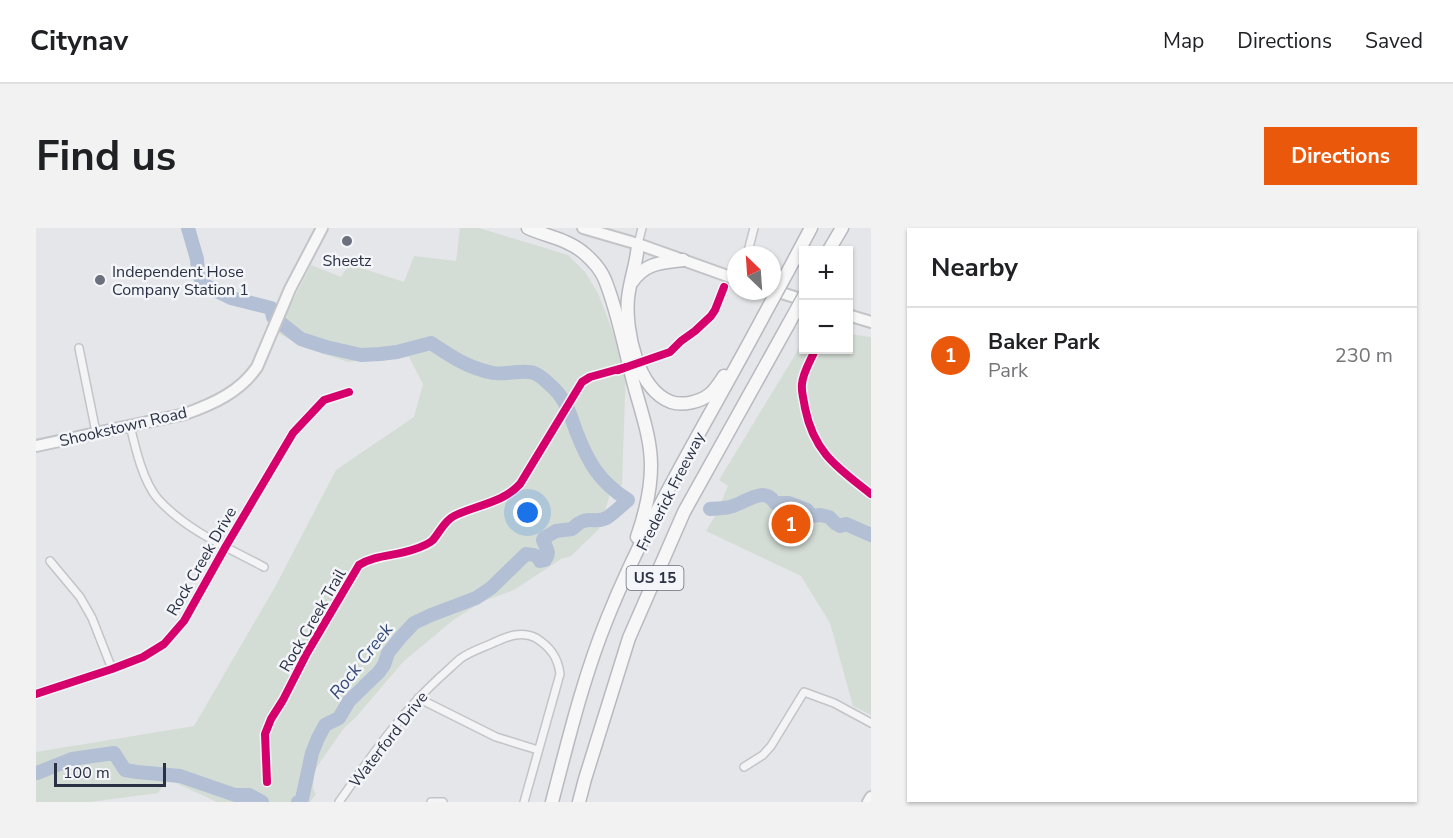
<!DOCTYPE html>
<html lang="en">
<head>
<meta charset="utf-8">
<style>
  :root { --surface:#fff; --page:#f2f2f2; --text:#202124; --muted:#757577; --line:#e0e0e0; --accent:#ea580c }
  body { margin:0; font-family:"Nunito Sans",sans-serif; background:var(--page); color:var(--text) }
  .controls { position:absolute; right:18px; top:18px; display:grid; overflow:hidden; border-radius:0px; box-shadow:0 2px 4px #0004 }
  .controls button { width:54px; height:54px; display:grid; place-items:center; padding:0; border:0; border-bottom:2px solid var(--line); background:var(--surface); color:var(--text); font:30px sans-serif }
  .compass { position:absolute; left:691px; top:18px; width:54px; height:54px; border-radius:50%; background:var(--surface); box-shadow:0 2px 4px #0004; rotate:335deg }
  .scale { position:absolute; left:18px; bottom:15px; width:112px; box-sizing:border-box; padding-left:6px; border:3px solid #2b3144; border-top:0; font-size:16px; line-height:21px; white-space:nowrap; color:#2b3144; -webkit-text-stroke:4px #f3f5f8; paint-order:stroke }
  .you { position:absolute; left:492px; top:285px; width:21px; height:21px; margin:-15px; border:4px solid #fff; border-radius:50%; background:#1a73e8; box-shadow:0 0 0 9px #1a73e833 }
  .badge { display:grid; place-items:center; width:39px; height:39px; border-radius:50%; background:var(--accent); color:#fff; font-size:20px; font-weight:700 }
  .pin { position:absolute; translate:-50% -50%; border:3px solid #fff; box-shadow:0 2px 6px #0006 }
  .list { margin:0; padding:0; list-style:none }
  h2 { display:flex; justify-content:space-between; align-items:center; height:78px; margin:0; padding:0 24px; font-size:26px }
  h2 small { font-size:20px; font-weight:400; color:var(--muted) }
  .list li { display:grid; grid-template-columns:39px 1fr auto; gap:18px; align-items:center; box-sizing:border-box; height:96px; padding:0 24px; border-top:2px solid var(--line) }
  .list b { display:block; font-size:22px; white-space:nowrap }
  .list p { margin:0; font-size:20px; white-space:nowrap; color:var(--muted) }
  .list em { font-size:20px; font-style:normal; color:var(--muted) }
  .map { position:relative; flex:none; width:835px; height:574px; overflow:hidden; border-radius:0px }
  header { display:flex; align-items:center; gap:36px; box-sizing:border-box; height:84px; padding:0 30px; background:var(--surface); border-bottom:2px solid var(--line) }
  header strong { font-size:28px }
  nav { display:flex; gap:33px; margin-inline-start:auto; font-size:21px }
  .intro { display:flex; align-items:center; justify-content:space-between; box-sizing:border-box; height:144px; padding:0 36px }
  h1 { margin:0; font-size:42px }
  .button { padding:15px 27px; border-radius:0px; background:var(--accent); color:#fff; font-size:21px; font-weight:700 }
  main { display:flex; gap:36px; padding:0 36px }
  aside { flex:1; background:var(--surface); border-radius:0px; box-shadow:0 2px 4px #0004 }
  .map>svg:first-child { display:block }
  .green { fill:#d4ddd5 }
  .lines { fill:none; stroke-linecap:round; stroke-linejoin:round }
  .stream { stroke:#b3bfd4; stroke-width:2 }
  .river { stroke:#b3bfd4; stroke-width:14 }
  .street-casing { stroke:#c3c4c7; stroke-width:10 }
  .secondary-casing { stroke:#c3c4c7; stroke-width:14 }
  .highway-casing { stroke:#b7b9be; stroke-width:15 }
  .street { stroke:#f4f4f6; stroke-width:7 }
  .secondary { stroke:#f7f7f8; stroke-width:10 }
  .highway { stroke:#f7f7f8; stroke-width:12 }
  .highway-bridge-casing { stroke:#b7b9be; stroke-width:15; stroke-linecap:butt }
  .highway-bridge { stroke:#f7f7f8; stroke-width:12 }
  .cycleway-casing { stroke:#f3f5f8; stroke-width:11 }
  .cycleway { stroke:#d6006c; stroke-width:8 }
  .poi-dot { fill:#6c707e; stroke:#f3f5f8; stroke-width:2 }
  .labels { text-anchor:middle; stroke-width:5; stroke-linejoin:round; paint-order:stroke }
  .shield { fill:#f3f5f8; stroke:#676c7a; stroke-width:1.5 }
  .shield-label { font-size:15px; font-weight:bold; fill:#2b3144 }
  .poi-label { font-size:16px; fill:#2b3144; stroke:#f3f5f8 }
  .street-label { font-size:16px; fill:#2b3144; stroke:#f3f5f8 }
  .water-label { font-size:18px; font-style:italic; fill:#344a79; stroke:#f3f5f8 }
</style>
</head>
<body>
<header>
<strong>Citynav</strong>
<nav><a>Map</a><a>Directions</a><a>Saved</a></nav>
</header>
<div class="intro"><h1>Find us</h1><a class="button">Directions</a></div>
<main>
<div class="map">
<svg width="835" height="574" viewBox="0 0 835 574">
  <rect width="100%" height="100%" fill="#e5e6e9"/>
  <!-- green -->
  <g class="green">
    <polygon points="424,0 443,0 532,27 549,44 562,65 590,139 586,257 576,260 563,301 535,328 525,331 478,362 445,374 416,393 367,434 320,489 308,500 278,543 277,560 280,566 274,574 181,574 131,551 122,565 54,574 0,574 0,524 158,498 239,359 300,242 378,189 387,156 372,127 312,134 267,119 242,105 239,98 268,35 250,86 275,37 305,49 313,36 368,54 378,28 420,33"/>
    <polygon points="813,106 835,109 835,487 817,478 794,395 765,348 670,303 678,290 692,258 683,252 767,114 768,122 812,122"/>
  </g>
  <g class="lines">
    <!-- stream -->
    <polyline class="stream" points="0,546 1,545"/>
    <!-- river -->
    <g class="river">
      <path d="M152 0 161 31 162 44 167 56 195 70 235 80 237 89 265 111 290 119 325 127 344 126 361 124 395 115C416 129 432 140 457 145 468 147 489 141 498 145 503 147 509 152 513 156 529 169 534 185 540 203 552 234 563 254 592 272 586 277 578 285 572 289 559 298 553 284 536 301L520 303 508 310 507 312C510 320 515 324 509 332L504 333C501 326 497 327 490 326L455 360 440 370 395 387 378 395 364 410 352 425 348 437 343 444 313 473 303 490 289 497 282 510 276 525 266 571 262 574"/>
      <path d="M674 281C682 280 689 281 697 278 712 273 728 258 739 275H753L771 282 776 288 784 287 793 289 799 295 804 298 810 296 835 307"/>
      <polyline points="1,545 36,531 78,525 89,542 101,544 144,548 199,567 213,567 226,574"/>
    </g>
    <defs>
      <g id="street">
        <polyline points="602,16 606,0"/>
        <polyline points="711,27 718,0"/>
        <polyline points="43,120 60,204"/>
        <path d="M94 197C99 219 107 254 122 271 151 303 191 319 228 339"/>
        <polyline points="14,333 44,369 56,390 76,441"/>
        <polyline points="0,466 76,441 107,429 128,416 148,393 190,318 257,205 288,172 313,164"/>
        <polyline points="382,470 460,509 502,522"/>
        <polyline points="708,539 727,527 735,518 768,464 798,475 835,495"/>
        <path d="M303 574C334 530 364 486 403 450 410 444 417 437 424 431 433 424 446 420 457 415 470 409 485 402 500 410 514 419 522 429 524 446L488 574"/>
        <polyline points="395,574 407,574"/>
      </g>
      <g id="secondary">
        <polyline points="547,0 602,16 700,51"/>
        <polyline points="736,62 768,72"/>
        <polyline points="812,87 835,94"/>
        <path d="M0 218 149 186C177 176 204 164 221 139L254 61 286 0"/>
        <polyline points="832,574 835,569"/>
      </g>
      <g id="highway">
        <path d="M492 0C512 9 532 11 549 26 557 33 565 42 569 52 582 84 588 119 597 153 604 181 615 208 615 238 615 262 609 286 601 309"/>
        <path d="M602 16C601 35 594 51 592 70 589 102 601 161 635 174 647 178 664 174 674 166 679 162 684 154 688 148"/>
        <polyline points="793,22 806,0"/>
        <polyline points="751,45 775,0"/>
        <path d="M596 54C610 34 626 35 647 32"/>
        <path d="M516 574C532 513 547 450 571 391 613 286 674 189 727 89"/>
        <polyline points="543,574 549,551 593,410 648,284 752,97"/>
      </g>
    </defs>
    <!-- street casing -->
    <use href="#street" class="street-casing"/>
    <!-- secondary casing -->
    <use href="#secondary" class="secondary-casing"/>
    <!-- highway casing -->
    <use href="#highway" class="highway-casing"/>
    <!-- street -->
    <use href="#street" class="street"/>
    <!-- secondary -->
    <use href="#secondary" class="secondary"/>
    <!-- highway -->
    <use href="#highway" class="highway"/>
    <defs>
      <g id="highway-bridge">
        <polyline points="727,89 751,45"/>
        <polyline points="752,97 768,68"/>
      </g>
    </defs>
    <!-- highway-bridge casing -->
    <use href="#highway-bridge" class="highway-bridge-casing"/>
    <!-- highway-bridge -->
    <use href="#highway-bridge" class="highway-bridge"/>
    <defs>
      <g id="cycleway">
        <path d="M779 122C775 132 767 144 766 156 765 164 768 172 769 180 778 225 802 240 835 266"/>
        <polyline points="582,142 634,124 645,113 659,103 675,88 679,82 688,59"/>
        <polyline points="0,466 76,441 107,429 128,416 148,393 190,318 257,205 288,172 313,164"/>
        <path d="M231 554 229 506 235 491 247 472 271 425 323 337C339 327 358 328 376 322 382 320 392 317 397 312 404 304 408 293 418 288 440 277 467 275 484 256L546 154 554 149 590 139 582 142"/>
      </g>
    </defs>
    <!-- cycleway casing -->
    <use href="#cycleway" class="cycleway-casing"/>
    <!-- cycleway -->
    <use href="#cycleway" class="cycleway"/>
  </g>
  <!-- markers -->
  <g class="poi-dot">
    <circle cx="311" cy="13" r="6"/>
    <circle cx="64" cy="52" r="6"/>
  </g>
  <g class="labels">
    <!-- shield labels -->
    <rect class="shield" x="590.5" y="338" width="57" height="24" rx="4.5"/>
    <g class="shield-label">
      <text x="619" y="355">US 15</text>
    </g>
    <!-- poi labels -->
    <g class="poi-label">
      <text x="311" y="38">Sheetz</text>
      <text x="76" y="49" text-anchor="start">Independent Hose<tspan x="76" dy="18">Company Station 1</tspan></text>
    </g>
    <!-- street labels -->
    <g class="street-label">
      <text transform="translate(87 198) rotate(-13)" y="6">Shookstown Road</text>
      <text transform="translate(634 263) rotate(-63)" y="6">Frederick Freeway</text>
      <text transform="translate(165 333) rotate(-60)" y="6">Rock Creek Drive</text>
      <text transform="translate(276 392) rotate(-60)" y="6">Rock Creek Trail</text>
      <text transform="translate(352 511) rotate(-52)" y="6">Waterford Drive</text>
    </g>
    <!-- water labels -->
    <g class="water-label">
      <text transform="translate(325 433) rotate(-52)" y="6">Rock Creek</text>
    </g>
  </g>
</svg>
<div class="controls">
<button>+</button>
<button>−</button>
</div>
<svg class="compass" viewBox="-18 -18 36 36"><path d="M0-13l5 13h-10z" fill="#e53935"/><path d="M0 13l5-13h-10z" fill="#757577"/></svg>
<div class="scale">100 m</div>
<div class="you"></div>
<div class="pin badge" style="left:755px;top:296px">1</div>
</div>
<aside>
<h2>Nearby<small></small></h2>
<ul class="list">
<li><span class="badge">1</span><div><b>Baker Park</b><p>Park</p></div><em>230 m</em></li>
</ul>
</aside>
</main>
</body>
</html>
